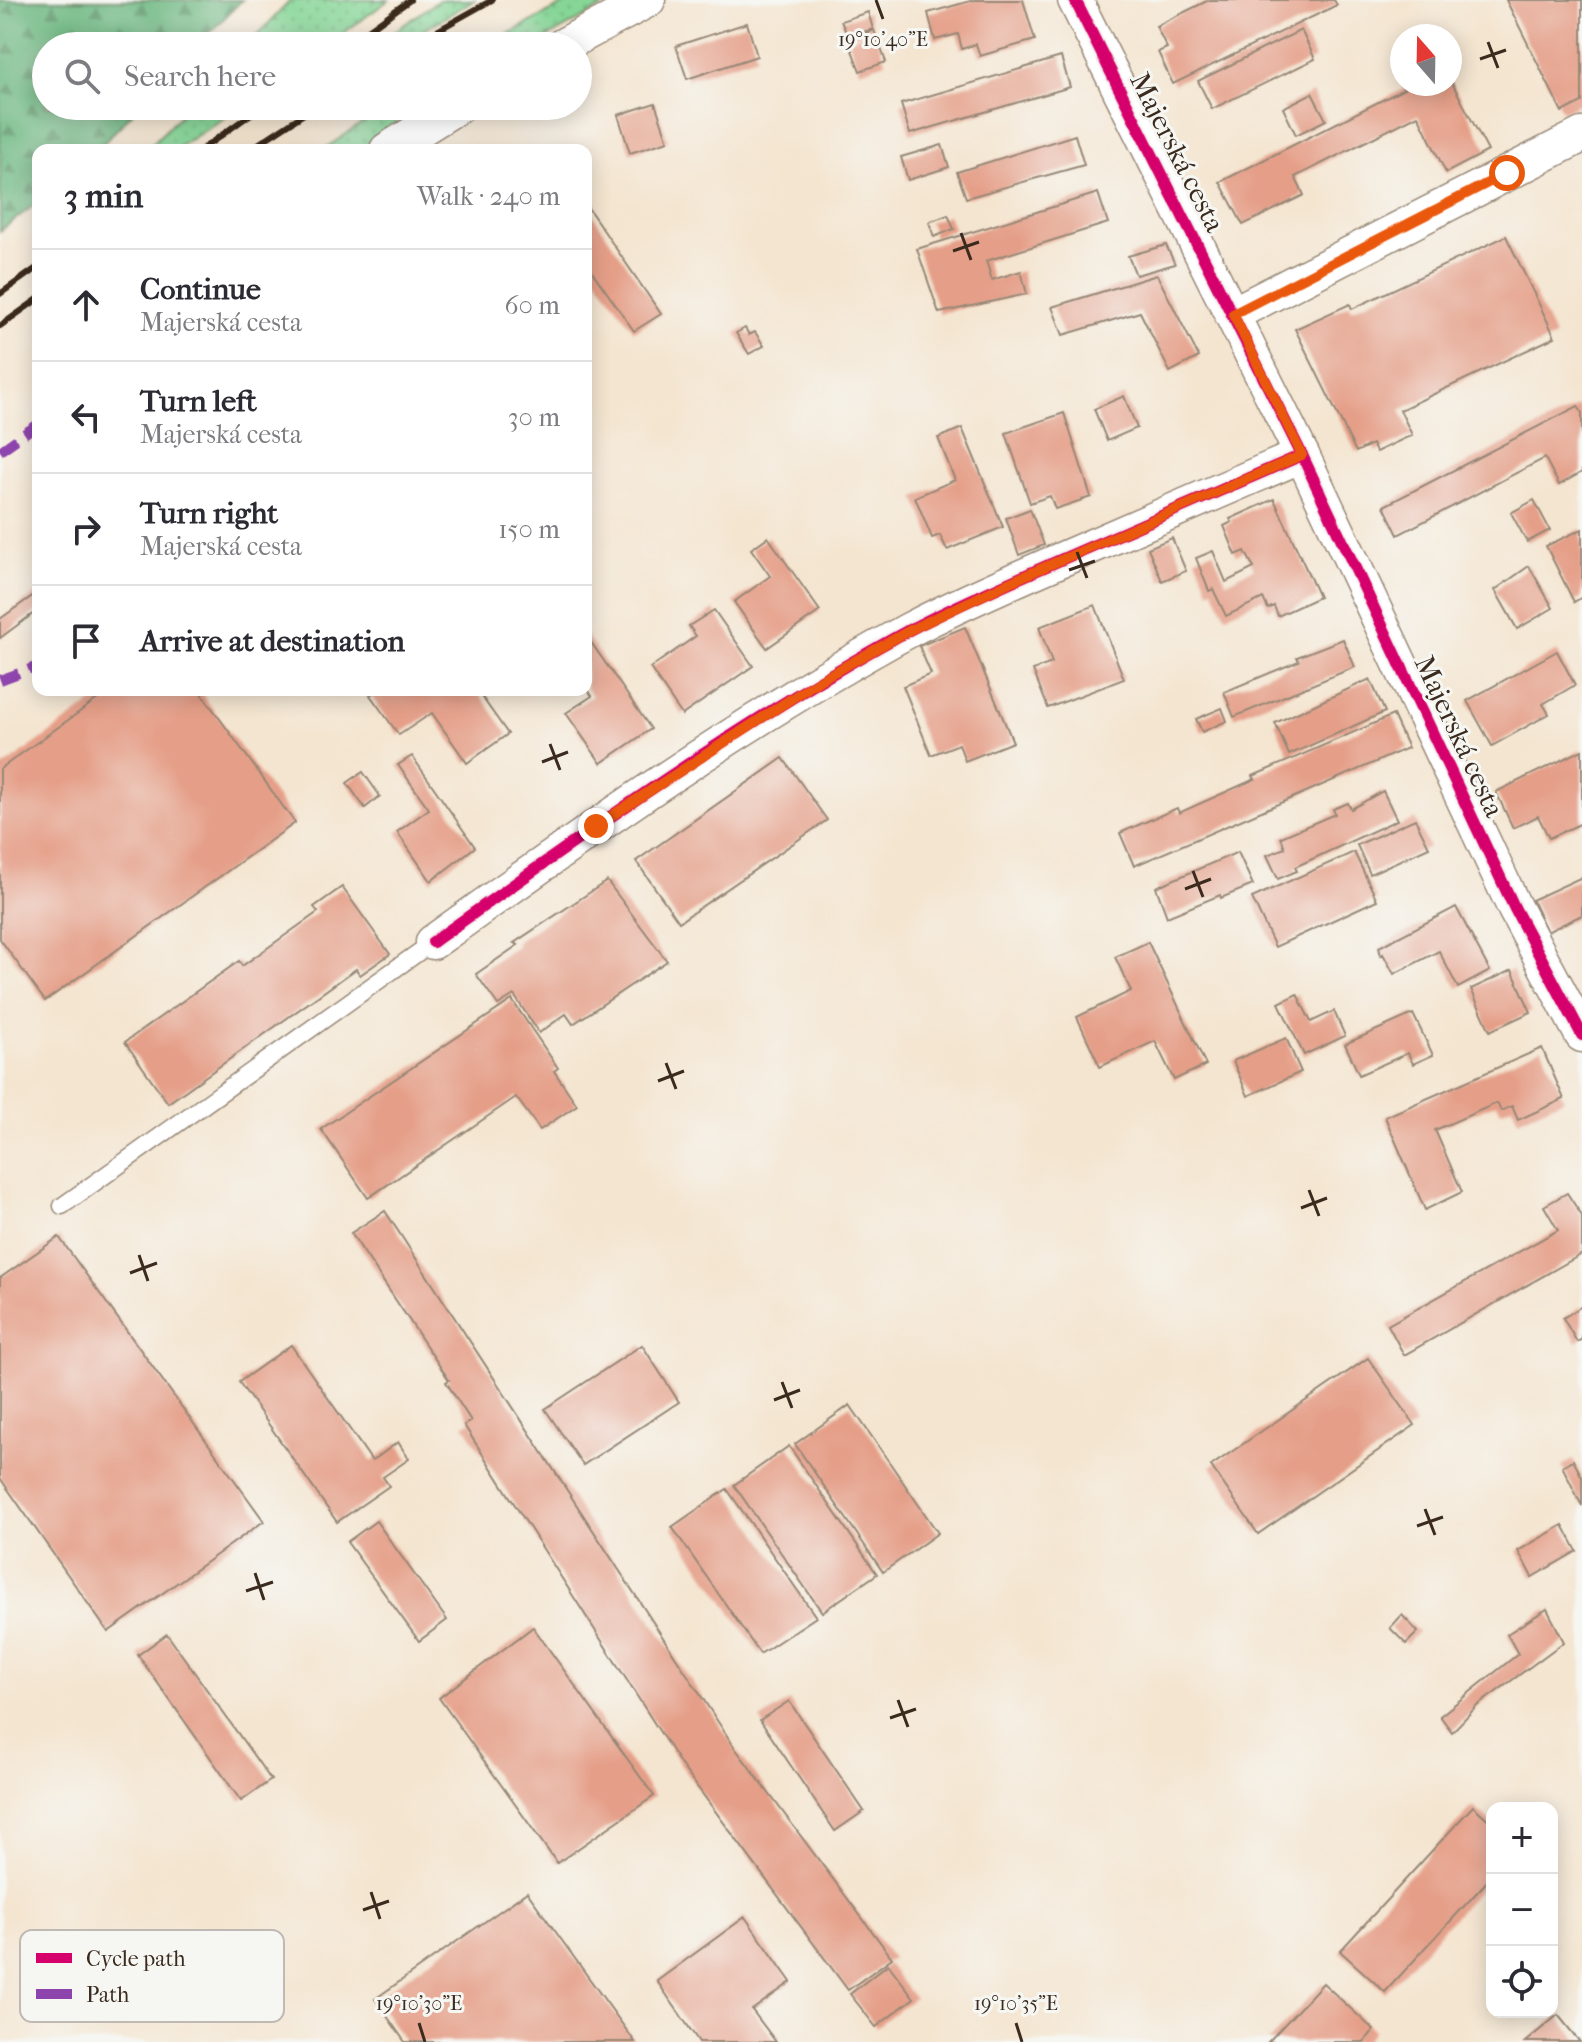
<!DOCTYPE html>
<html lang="en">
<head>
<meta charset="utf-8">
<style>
  :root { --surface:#fff; --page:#f7f7f7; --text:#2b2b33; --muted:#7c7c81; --line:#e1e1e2 }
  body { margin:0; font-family:"IM FELL French Canon",serif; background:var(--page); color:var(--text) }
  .controls { position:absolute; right:24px; bottom:24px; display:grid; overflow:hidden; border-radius:16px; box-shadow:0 4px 20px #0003 }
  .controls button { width:72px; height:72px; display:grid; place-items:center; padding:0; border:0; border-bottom:2px solid var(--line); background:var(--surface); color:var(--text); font:40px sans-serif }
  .compass { position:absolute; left:1390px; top:24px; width:72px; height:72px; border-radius:50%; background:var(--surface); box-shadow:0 4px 20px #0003; rotate:340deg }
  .stop { position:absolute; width:24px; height:24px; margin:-18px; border:6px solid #ea580c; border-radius:50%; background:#fff }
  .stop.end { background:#ea580c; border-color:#fff; box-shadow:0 2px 8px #0008 }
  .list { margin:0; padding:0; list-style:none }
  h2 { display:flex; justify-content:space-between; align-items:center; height:104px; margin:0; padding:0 32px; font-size:34px }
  h2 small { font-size:26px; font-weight:400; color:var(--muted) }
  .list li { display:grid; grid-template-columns:52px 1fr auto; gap:24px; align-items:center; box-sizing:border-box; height:112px; padding:0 32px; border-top:2px solid var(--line) }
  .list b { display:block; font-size:30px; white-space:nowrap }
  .list p { margin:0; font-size:26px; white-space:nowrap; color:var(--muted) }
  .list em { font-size:26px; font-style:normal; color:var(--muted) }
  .icon { flex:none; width:44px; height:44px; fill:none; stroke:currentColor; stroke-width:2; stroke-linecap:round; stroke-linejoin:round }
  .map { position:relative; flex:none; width:1582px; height:2042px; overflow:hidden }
  .search { position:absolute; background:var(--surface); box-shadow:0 4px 20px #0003; left:32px; top:32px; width:560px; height:88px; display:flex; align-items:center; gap:20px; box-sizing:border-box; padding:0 28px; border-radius:44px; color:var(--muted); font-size:30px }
  .panel { position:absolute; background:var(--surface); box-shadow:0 4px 20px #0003; left:32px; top:144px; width:560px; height:552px; border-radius:16px }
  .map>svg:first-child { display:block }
  .grass { fill:url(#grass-dots); stroke:#60805a; stroke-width:2 }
  .forest { fill:url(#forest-firs); stroke:#54704f; stroke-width:2 }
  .building { fill:#e59f88 }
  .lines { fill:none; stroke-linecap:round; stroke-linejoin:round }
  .service-casing { stroke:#988877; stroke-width:19 }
  .minor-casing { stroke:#988877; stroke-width:37 }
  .service { stroke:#fff; stroke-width:16 }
  .minor { stroke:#fff; stroke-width:34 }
  .rail { stroke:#3b2a1e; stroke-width:6 }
  .quiet { stroke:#8e44ad; stroke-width:10; stroke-dasharray:20 10; stroke-linecap:butt }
  .cycleway-casing { stroke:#f6f6f2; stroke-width:17 }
  .cycleway { stroke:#d6006c; stroke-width:12 }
  .route { stroke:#ea580c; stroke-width:10 }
  .ticks { fill:none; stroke:#3b2a1e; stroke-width:3 }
  .labels { text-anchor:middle; stroke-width:6; stroke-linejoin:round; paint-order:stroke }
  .street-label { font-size:28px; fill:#3b2a1e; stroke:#f6f6f2 }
  .key { fill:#f6f6f2; stroke:#beb9b2; stroke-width:2 }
  .key-label { font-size:22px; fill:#3b2a1e }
  .ticks-label { font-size:20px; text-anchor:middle; fill:#3b2a1e; stroke:#f6f6f2; stroke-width:6; stroke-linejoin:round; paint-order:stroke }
</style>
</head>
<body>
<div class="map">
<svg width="1582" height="2042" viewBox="0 0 1582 2042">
  <defs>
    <pattern id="grass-dots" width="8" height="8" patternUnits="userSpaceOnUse" patternTransform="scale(2)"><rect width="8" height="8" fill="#86d697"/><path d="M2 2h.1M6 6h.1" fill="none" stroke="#75b882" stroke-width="1.8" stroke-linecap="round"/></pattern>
    <pattern id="forest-firs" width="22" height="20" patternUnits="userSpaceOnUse" patternTransform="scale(2)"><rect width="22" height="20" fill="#6cb780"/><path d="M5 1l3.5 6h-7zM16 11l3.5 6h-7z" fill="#5a9568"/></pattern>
  </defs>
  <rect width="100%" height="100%" fill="#f6f6f2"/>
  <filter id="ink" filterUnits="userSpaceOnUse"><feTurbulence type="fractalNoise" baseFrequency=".0125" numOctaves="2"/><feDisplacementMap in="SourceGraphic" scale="16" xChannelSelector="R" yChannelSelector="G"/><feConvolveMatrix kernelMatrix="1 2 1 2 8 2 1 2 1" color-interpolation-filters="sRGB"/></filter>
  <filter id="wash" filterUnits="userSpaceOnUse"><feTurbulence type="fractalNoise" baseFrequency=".006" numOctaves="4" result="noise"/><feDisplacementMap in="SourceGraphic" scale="32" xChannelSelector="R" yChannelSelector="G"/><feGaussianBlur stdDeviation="1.8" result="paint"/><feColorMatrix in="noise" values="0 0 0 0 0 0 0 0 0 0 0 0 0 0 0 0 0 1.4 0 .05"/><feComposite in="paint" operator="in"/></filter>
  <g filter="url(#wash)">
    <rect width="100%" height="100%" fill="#f4e5d0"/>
    <!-- grass -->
    <g class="grass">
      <polygon points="291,0 389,0 325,46 247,46"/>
      <polygon points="439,0 474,0 396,46 374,46"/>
      <polygon points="572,0 615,0 532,46 486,46"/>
      <polygon points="189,106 243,106 174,150 146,150"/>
      <polygon points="387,106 425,106 395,123 360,150 323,150"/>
    </g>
    <!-- forest -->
    <polygon class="forest" points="0,0 242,0 197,46 46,46 46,106 139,106 97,150 38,150 38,202 0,231"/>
    <g id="blocks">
      <!-- building -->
      <g class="building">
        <polygon points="974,0 1023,0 1035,40 980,56 976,44 962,49 958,34 935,40 928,13"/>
        <polygon points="1209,0 1334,0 1337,5 1173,84 1158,52 1167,48 1156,26"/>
        <polygon points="1506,0 1582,0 1582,102 1562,112"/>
        <polygon points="868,12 873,29 848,37 841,21"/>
        <polygon points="747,23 757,56 687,79 676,46"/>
        <polygon points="874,30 886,62 860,71 848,40"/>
        <polygon points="1301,30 1315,59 1212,109 1198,81"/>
        <polygon points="1061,57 1070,87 910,134 901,104"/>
        <polygon points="1450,79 1488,151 1446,173 1418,115 1295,177 1304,195 1243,225 1220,182 1404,89 1402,85 1404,84 1450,84"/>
        <polygon points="1312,93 1326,120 1296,135 1283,108"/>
        <polygon points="655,103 668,141 630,153 618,115"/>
        <polygon points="1075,135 1084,165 966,198 957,172"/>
        <polygon points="942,145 949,167 908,180 901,157"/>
        <polygon points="1098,193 1108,223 986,261 992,280 1021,271 1027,294 939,313 917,249"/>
        <polygon points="586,205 661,314 634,331 586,263"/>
        <polygon points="948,215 954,229 934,237 929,222"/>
        <polygon points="1506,236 1555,337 1400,410 1412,435 1376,452 1372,444 1356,452 1295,329 1350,304 1352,309"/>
        <polygon points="1166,245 1175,264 1136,275 1128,256"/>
        <polygon points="1157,275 1199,357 1170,372 1140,312 1063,335 1052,307"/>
        <polygon points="745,328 749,335 755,332 764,346 749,354 736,333"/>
        <polygon points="1124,396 1137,428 1107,441 1094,409"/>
        <polygon points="1578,406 1582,413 1582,472 1559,485 1545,458 1398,535 1384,506"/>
        <polygon points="1064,413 1091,497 1055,509 1050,496 1030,503 1006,433"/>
        <polygon points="962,428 1003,527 947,550 940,535 932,538 915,497 955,480 938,438"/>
        <polygon points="1274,499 1319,597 1278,616 1274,606 1268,609 1263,598 1226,616 1213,589 1209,591 1196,558 1213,551 1226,582 1254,568 1245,551 1236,555 1224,526 1232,522 1230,519"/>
        <polygon points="1534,500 1550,530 1527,542 1511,513"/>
        <polygon points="1030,509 1044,545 1019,555 1006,518"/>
        <polygon points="1582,529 1582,597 1574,602 1546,546"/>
        <polygon points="768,537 820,611 767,648 734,602 770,576 751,549"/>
        <polygon points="1172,538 1186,571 1162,581 1148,548"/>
        <polygon points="1529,566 1553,608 1517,629 1495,590"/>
        <polygon points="38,592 38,610 0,638 0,619"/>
        <polygon points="1095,605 1124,679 1048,708 1033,670 1052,663 1039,627"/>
        <polygon points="714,610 753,666 682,715 650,668 696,636 689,626"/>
        <polygon points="965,627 1013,742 965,761 959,744 931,755 903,686 931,674 919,646"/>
        <polygon points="586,635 651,729 601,763 566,713 592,696 586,687"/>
        <polygon points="1343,639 1355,667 1234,717 1224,692 1299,661 1297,657"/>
        <polygon points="1557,651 1575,685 1543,704 1549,714 1492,746 1467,701"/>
        <polygon points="1370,679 1385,712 1289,755 1275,723"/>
        <polygon points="110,690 199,690 295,823 45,1001 0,939 0,769"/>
        <polygon points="378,690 477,690 508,734 467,763 432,713 399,735 370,695"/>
        <polygon points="1222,708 1227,721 1202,732 1196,719"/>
        <polygon points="1393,715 1408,748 1134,866 1120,833 1177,808 1179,813 1255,779 1253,776"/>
        <polygon points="1582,750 1582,823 1549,838 1538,816 1513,828 1496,792"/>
        <polygon points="412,756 475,847 431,881 397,832 429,809 398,765"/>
        <polygon points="783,758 827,820 679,922 636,861"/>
        <polygon points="363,772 380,796 365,808 347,783"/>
        <polygon points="1383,791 1397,820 1295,867 1297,871 1278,879 1267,855 1285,848 1281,837 1335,814 1333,809 1348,803 1351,809"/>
        <polygon points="1415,819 1429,847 1370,874 1357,845"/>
        <polygon points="1238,852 1253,885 1221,898 1220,895 1167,917 1156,887"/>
        <polygon points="1354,852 1377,900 1275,947 1252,898"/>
        <polygon points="1582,877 1582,915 1547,932 1532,900"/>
        <polygon points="607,881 667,961 573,1024 566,1014 539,1033 514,995 498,1005 476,974 518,945 514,943"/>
        <polygon points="342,887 390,954 360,975 356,969 168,1103 125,1042 239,961 242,966 318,912 314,907"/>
        <polygon points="1456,907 1490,971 1458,988 1439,951 1394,974 1383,954 1381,956 1379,947"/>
        <polygon points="1148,942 1206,1065 1174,1080 1155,1041 1100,1067 1077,1017 1131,991 1115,957"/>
        <polygon points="1512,970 1531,1012 1490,1031 1471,989"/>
        <polygon points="1297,994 1311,1022 1334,1011 1345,1036 1304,1055 1279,1003"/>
        <polygon points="512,1000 558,1068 554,1071 577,1105 540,1130 516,1097 368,1198 321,1129"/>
        <polygon points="1413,1014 1433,1055 1413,1064 1408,1053 1359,1075 1345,1044"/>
        <polygon points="1286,1038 1301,1072 1248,1096 1233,1061"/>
        <polygon points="1542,1048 1564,1099 1518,1120 1512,1106 1501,1111 1497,1103 1435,1130 1462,1192 1425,1210 1385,1117"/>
        <polygon points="1567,1193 1582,1216 1582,1254 1404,1355 1388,1325 1558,1230 1544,1206"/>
        <polygon points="385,1211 735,1748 892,1958 848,1990 681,1765 464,1425 471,1421 446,1382 449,1380 351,1233"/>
        <polygon points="59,1237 264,1521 108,1632 0,1478 0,1278"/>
        <polygon points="1582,1306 1582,1339 1577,1342 1563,1318"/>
        <polygon points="291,1345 372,1461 398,1442 409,1459 383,1477 389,1486 337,1522 239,1382"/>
        <polygon points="642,1345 679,1402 583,1465 545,1409"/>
        <polygon points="1368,1358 1415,1425 1258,1534 1211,1466"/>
        <polygon points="850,1405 938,1533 883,1572 795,1444"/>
        <polygon points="789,1446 877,1574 822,1612 734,1485"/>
        <polygon points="1573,1460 1582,1477 1582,1506 1562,1466"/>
        <polygon points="727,1489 816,1617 760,1654 672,1527"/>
        <polygon points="376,1521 447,1620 419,1641 347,1542"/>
        <polygon points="1563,1525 1577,1551 1532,1577 1518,1551"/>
        <polygon points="1547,1609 1564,1642 1477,1706 1452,1732 1440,1716 1518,1654 1507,1634"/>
        <polygon points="1402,1615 1418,1632 1406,1644 1390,1628"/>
        <polygon points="533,1627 654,1796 557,1863 439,1698"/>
        <polygon points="167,1634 271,1780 241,1801 138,1655"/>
        <polygon points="789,1701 864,1811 835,1831 760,1720"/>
        <polygon points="1473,1806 1492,1823 1492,1876 1385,1992 1340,1951"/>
        <polygon points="527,1892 635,2042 405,2042 375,1999"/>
        <polygon points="745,1917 791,1982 752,2010 776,2042 699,2042 657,1981"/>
        <polygon points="888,1964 914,1998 876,2027 850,1994"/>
        <polygon points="1323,1983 1374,2030 1364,2042 1268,2042"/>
        <polygon points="1558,2015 1580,2042 1525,2042"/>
      </g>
    </g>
  </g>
  <g filter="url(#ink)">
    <use href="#blocks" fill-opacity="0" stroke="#988877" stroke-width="2"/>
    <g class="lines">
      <defs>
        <polyline id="service" points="62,1206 433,942"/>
        <g id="minor">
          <polyline points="1075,0 1302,455 1515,909 1582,1035"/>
          <polyline points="562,46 648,0"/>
          <polyline points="387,150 458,106"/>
          <polyline points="1233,314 1582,135"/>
          <path d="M433 942C587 832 742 721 909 630 962 602 1019 578 1074 554 1150 521 1226 488 1302 455"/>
        </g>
      </defs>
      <!-- service casing -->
      <use href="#service" class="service-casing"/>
      <!-- minor casing -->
      <use href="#minor" class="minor-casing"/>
      <!-- service -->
      <use href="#service" class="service"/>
      <!-- minor -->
      <use href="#minor" class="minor"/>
      <!-- rail -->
      <g class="rail">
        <polyline points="346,46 410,0"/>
        <polyline points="410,46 492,0"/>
        <polyline points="201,150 262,106"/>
        <polyline points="249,150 316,106"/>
        <polyline points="0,294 38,267"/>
        <polyline points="0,326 38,299"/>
      </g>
      <!-- quiet -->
      <g class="quiet">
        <polyline points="0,451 38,424"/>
        <polyline points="0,680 38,666"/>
      </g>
      <defs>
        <g id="cycleway">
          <polyline points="1075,0 1302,455 1515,909 1582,1035"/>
          <path d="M433 942C587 832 742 721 909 630 962 602 1019 578 1074 554 1150 521 1226 488 1302 455"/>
        </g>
      </defs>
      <!-- cycleway casing -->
      <use href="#cycleway" class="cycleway-casing"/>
      <!-- cycleway -->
      <use href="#cycleway" class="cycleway"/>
    </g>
  </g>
  <g class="lines" filter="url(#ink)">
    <!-- route -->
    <polyline class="route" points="596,826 820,680 912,629 1008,583 1302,455 1233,314 1507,173"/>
  </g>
  <!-- ticks -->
  <path class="ticks" d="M876 0 883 19M1488 42 1498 68M1480 59 1506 50M961 233 971 260M953 251 979 242M1077 552 1087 578M1069 570 1095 561M550 744 560 770M542 762 568 752M1193 871 1203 897M1185 889 1211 879M666 1063 676 1089M658 1081 684 1071M1309 1190 1319 1216M1301 1208 1327 1198M139 1255 148 1281M130 1273 157 1263M782 1382 792 1408M774 1400 800 1390M1425 1509 1435 1535M1417 1526 1443 1517M255 1573 264 1600M246 1591 273 1582M898 1700 908 1727M890 1718 916 1709M371 1892 380 1919M363 1910 389 1901M419 2023 425 2042M1016 2023 1022 2042"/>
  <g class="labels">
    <!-- street labels -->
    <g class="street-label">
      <text transform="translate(1178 152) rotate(63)" y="10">Majerská cesta</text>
      <text transform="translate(1460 736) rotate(65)" y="10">Majerská cesta</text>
    </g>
  </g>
  <!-- legend -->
  <rect x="20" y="1930" width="264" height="92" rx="12" class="key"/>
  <rect x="36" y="1953" width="36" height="10" fill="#d6006c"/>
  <rect x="36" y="1989" width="36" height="10" fill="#8e44ad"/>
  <g class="key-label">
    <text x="86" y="1966">Cycle path</text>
    <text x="86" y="2002">Path</text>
  </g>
  <g class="ticks-label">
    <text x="883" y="46">19°10'40"E</text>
    <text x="419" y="2010">19°10'30"E</text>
    <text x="1016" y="2010">19°10'35"E</text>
  </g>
</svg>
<div class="controls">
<button>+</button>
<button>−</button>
<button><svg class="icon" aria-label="locate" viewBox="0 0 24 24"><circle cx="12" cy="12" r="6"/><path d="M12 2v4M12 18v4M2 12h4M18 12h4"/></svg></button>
</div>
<svg class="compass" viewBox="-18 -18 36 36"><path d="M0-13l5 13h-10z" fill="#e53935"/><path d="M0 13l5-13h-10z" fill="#7c7c81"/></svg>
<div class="stop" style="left:1507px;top:173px"></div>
<div class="stop end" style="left:596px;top:826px"></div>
<div class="search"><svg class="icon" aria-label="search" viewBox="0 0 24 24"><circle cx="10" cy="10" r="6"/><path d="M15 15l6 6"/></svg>Search here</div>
<section class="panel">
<h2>3 min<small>Walk · 240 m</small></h2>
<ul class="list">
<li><svg class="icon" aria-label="ahead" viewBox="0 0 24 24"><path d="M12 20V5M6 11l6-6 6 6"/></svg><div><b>Continue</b><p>Majerská cesta</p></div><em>60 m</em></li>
<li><svg class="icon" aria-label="left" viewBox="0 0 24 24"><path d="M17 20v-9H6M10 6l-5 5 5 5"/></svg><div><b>Turn left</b><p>Majerská cesta</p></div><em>30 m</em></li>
<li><svg class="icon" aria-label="right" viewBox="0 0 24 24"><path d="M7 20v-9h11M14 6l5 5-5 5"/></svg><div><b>Turn right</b><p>Majerská cesta</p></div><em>150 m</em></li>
<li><svg class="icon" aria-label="arrive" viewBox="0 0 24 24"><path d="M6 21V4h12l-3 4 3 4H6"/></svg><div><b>Arrive at destination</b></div></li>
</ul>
</section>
</div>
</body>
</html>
